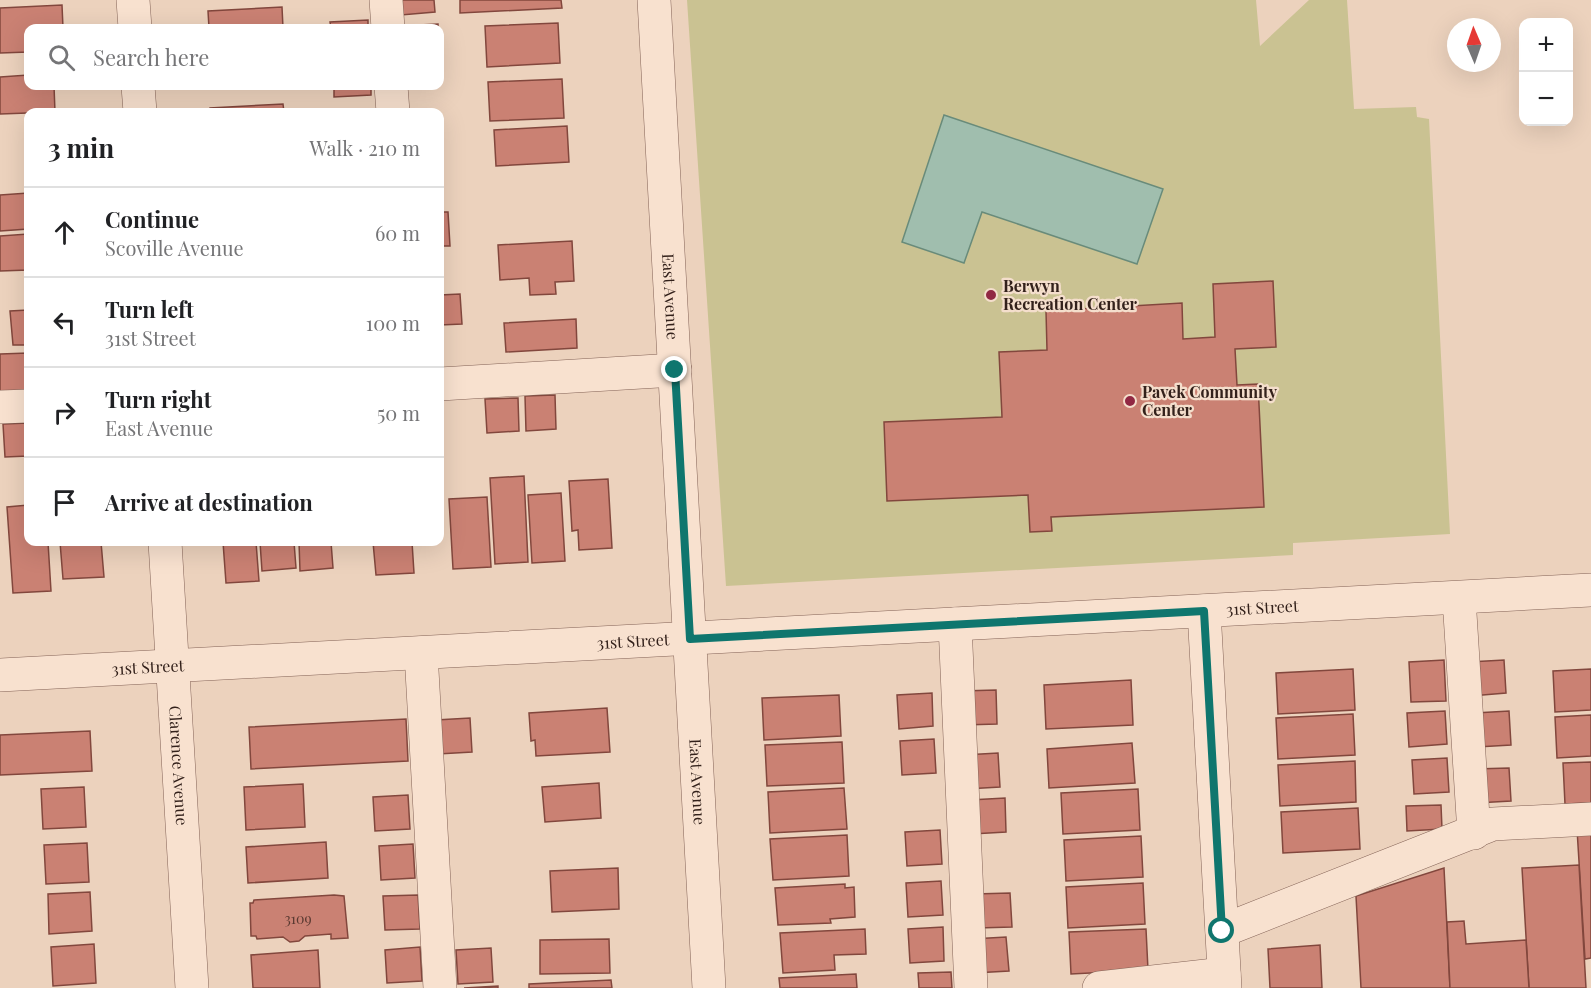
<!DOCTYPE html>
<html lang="en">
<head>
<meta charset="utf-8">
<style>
  :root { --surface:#fff; --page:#f6f6f6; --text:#202124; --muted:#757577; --line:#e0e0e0 }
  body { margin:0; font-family:"Playfair Display",serif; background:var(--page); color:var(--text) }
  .controls { position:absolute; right:18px; top:18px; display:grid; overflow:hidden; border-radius:12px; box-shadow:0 6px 24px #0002 }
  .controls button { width:54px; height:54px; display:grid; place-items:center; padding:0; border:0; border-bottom:2px solid var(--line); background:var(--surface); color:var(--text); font:30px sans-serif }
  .compass { position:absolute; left:1447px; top:18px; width:54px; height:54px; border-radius:50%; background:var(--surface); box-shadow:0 6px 24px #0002; rotate:358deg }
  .stop { position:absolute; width:18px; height:18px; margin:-14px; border:4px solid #0f766e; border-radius:50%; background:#fff }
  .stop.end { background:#0f766e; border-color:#fff; box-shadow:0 2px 6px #0008 }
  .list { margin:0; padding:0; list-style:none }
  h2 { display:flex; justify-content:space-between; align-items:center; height:78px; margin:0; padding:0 24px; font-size:26px }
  h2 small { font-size:20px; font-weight:400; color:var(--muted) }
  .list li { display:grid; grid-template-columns:39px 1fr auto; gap:18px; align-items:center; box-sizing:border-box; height:90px; padding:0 24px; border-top:2px solid var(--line) }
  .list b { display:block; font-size:22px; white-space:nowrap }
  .list p { margin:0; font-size:20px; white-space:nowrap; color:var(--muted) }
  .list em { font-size:20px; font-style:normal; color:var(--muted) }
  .icon { flex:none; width:33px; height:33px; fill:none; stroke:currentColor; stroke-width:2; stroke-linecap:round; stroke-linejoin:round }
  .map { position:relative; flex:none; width:1591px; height:988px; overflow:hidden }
  .search { position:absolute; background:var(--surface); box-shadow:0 6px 24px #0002; left:24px; top:24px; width:420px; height:66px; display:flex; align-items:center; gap:15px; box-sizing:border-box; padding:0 21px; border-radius:12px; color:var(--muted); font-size:22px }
  .panel { position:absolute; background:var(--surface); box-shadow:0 6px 24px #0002; left:24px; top:108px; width:420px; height:438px; border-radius:12px }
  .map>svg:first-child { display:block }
  .green { fill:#cac292 }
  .water { fill:#a0beae; stroke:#698b7a; stroke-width:1.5 }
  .building { fill:#ca8173; stroke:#82473d; stroke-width:1.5 }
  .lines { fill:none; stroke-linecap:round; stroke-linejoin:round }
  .minor-casing { stroke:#846357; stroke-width:34 }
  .minor { stroke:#f8e1cf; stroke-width:33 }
  .route { stroke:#0f766e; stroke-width:8 }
  .poi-dot { fill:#912843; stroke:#f4decc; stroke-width:2 }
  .labels { text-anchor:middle; stroke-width:4.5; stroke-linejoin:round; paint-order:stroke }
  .number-label { font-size:14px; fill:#593931 }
  .poi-label { font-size:16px; font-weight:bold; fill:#33211b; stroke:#f4decc; text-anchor:start }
  .street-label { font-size:16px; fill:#33211b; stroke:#f4decc }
</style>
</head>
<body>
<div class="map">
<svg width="1591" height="988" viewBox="0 0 1591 988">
  <rect width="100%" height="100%" fill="#ecd2bd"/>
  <!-- green -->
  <polygon class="green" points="687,0 1256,0 1260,46 1309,0 1347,0 1354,109 1416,107 1417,117 1429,119 1450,534 1293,543 1293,555 726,586"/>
  <!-- water -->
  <polygon class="water" points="944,115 1163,189 1137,264 982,212 964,263 902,242"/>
  <!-- building -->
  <g class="building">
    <polygon points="400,0 434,0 435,12 401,15"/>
    <polygon points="460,0 561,0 562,8 460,13"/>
    <polygon points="62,5 63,28 28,28 28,52 0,53 0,8"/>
    <polygon points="282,7 283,28 209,28 208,11"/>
    <polygon points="368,20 368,28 331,28 330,22"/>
    <polygon points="558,23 560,63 487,67 485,26"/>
    <polygon points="438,24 438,28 401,28 400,26"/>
    <polygon points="28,75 28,86 54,86 55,112 0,114 0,77"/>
    <polygon points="562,79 564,118 490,121 488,82"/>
    <polygon points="334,86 371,86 371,95 334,97"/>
    <polygon points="283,104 284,112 210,112 210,108"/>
    <polygon points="567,126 569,162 496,166 494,130"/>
    <polygon points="28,193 28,229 0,231 0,195"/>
    <polygon points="440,212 448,212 450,246 440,246"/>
    <polygon points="28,234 28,270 0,271 0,236"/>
    <polygon points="572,241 574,281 555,282 556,294 530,295 529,278 500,280 498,245"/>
    <polygon points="1273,281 1276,347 1235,349 1237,385 1258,384 1264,507 1051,517 1052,531 1030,532 1028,495 887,501 884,422 1002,417 999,352 1047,350 1046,311 1182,303 1183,339 1215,337 1213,284"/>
    <polygon points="460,294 462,324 440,325 440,295"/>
    <polygon points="28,310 28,345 13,345 10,311"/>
    <polygon points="576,319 577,348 506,352 504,323"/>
    <polygon points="28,353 28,392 0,393 0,354"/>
    <polygon points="555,395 556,429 526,431 525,396"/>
    <polygon points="518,398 519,431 487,433 485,399"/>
    <polygon points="28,423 28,456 5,457 3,424"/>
    <polygon points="524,476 528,562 495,564 490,478"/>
    <polygon points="608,479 612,548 579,550 578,530 572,531 569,481"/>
    <polygon points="561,493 565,561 532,563 528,495"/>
    <polygon points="487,497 491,567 453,569 449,499"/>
    <polygon points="28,505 28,542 48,542 51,591 13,593 7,507"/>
    <polygon points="60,542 101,542 104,577 63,579"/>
    <polygon points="223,542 256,542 259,581 226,583"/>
    <polygon points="260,542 294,542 296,568 262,571"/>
    <polygon points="299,542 331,542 333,568 300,571"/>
    <polygon points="373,542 412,542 414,573 376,575"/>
    <polygon points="1444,660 1446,701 1411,702 1409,662"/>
    <polygon points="1504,660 1506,693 1471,696 1469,662"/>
    <polygon points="1353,669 1355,710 1278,714 1276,673"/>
    <polygon points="1591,669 1591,710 1555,712 1553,671"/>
    <polygon points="1131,680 1133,725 1046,729 1044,685"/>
    <polygon points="996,690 997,724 963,725 961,691"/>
    <polygon points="932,693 933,726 899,729 897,695"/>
    <polygon points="839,695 841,736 764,740 762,698"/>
    <polygon points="607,708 610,752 536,756 535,740 531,741 529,713"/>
    <polygon points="1445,711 1447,744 1409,747 1407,713"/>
    <polygon points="1509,711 1511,745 1477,747 1475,713"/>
    <polygon points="1353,714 1355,755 1278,759 1276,718"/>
    <polygon points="1591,715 1591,756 1557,758 1555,717"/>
    <polygon points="470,718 472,752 438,754 436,720"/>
    <polygon points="406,719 408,761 251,769 249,727"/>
    <polygon points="90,731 92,771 0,775 0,735"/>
    <polygon points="934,739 936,773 902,775 900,741"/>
    <polygon points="842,742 844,783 767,786 765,745"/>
    <polygon points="1132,743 1135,783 1049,788 1047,749"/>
    <polygon points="998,753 1000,787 966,789 964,755"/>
    <polygon points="1447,758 1449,792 1414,794 1412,760"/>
    <polygon points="1355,761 1356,802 1280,806 1278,765"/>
    <polygon points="1591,762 1591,803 1565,804 1563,763"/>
    <polygon points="1509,768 1511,801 1476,803 1474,769"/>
    <polygon points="599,783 601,818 545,822 542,787"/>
    <polygon points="303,784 305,827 246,830 244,787"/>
    <polygon points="84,787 86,827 43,829 41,789"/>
    <polygon points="844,788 847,829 770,833 768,792"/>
    <polygon points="1138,789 1140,830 1063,834 1061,793"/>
    <polygon points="408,795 410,829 375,831 373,797"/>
    <polygon points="1005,798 1006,832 972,834 970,800"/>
    <polygon points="1441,805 1442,829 1407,831 1406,806"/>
    <polygon points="1358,808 1360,849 1283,853 1281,812"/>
    <polygon points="1591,828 1591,958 1585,959 1577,829"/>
    <polygon points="940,830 942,864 907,866 905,832"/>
    <polygon points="847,835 849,876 773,880 770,839"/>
    <polygon points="1141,836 1143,877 1066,881 1064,840"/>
    <polygon points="326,842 328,878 248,883 246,847"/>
    <polygon points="87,843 89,882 46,884 44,845"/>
    <polygon points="413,844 415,878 381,880 379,846"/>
    <polygon points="1579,865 1586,988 1529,988 1522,868"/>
    <polygon points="618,868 619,909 552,912 550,871"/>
    <polygon points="1444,868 1450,988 1361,988 1356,896"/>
    <polygon points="941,881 943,915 908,917 906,883"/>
    <polygon points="1143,883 1145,924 1068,928 1066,887"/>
    <polygon points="845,884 845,888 854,887 855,917 830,919 831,923 778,925 775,888"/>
    <polygon points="90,892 92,931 49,934 48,894"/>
    <polygon points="1010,893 1012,927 977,928 975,894"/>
    <polygon points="334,895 344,896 348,938 331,939 331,934 305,936 299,941 290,942 283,937 257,939 256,936 251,936 250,903 253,903 254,900"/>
    <polygon points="418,895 420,929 385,930 383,896"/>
    <polygon points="1464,921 1466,944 1526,940 1529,988 1450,988 1447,922"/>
    <polygon points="943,927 944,961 910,963 908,929"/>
    <polygon points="865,929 866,954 834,955 835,970 783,973 780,933"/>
    <polygon points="1146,929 1148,970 1071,974 1069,932"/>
    <polygon points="1006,937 1009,971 974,973 972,939"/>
    <polygon points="609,939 610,973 540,974 540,940"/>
    <polygon points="94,944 96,983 53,986 51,947"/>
    <polygon points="1320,945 1322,988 1270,988 1268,949"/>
    <polygon points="420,947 422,981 387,983 385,950"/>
    <polygon points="491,948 493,982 458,984 456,950"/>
    <polygon points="318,950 320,988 253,988 251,955"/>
    <polygon points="951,972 952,988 919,988 918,973"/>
    <polygon points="856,974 857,988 780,988 779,978"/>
    <polygon points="611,980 612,988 529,988 529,984"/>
    <polygon points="498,986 498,988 464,988"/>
  </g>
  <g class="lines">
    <defs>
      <g id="minor">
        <polyline points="133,0 135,28"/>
        <polyline points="386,0 388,28"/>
        <path id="s1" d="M654 0 709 988"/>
        <polyline points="138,86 140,112"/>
        <polyline points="391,86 393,112"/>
        <polyline points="440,384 675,370"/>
        <polyline points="0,407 28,406"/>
        <path id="s2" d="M165 542 192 988"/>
        <polyline points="1459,598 1474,833"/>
        <polyline points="1204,611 1225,988"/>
        <polyline points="955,624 971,988"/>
        <polyline points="421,653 440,988"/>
        <path id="s3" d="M0 675 1591 590"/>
        <polyline points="1222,931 1493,824 1591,819"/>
        <polyline points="1099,988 1224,974"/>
      </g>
    </defs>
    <!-- minor casing -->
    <use href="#minor" class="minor-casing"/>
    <!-- minor -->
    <use href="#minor" class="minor"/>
  </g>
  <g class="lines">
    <!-- route -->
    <polyline class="route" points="675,370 690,639 1204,611 1222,931"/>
  </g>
  <!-- markers -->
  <g class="poi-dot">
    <circle cx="991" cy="295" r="6"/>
    <circle cx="1130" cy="401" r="6"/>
  </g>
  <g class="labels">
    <!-- number labels -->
    <g class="number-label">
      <text x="298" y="924">3109</text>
    </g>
    <!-- poi labels -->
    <g class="poi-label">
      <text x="1003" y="292">Berwyn<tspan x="1003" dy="18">Recreation Center</tspan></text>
      <text x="1142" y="398">Pavek Community<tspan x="1142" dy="18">Center</tspan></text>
    </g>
    <!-- street labels -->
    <g class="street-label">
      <text dy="6" stroke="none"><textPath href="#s1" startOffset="297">East Avenue</textPath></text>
      <text dy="6" stroke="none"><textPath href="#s3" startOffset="1264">31st Street</textPath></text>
      <text dy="6" stroke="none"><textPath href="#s3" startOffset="634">31st Street</textPath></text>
      <text dy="6" stroke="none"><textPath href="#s3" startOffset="148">31st Street</textPath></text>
      <text dy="6" stroke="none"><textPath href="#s2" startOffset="224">Clarence Avenue</textPath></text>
      <text dy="6" stroke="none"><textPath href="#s1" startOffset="783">East Avenue</textPath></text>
    </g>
  </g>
</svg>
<div class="controls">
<button>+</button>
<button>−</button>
</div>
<svg class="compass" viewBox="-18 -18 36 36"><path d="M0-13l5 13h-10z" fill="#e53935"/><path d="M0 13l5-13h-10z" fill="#757577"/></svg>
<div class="stop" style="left:1222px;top:931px"></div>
<div class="stop end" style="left:675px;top:370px"></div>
<div class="search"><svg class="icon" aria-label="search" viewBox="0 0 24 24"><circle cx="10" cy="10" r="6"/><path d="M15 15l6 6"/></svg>Search here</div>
<section class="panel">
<h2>3 min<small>Walk · 210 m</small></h2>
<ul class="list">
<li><svg class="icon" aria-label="ahead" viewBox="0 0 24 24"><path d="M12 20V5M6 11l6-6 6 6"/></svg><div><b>Continue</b><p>Scoville Avenue</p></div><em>60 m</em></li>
<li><svg class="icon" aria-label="left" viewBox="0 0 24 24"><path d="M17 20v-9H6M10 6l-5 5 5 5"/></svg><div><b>Turn left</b><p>31st Street</p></div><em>100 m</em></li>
<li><svg class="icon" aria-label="right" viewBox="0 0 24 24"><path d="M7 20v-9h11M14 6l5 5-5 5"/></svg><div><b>Turn right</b><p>East Avenue</p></div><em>50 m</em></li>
<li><svg class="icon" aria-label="arrive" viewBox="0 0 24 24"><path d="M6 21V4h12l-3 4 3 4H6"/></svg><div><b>Arrive at destination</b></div></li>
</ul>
</section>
</div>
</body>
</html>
